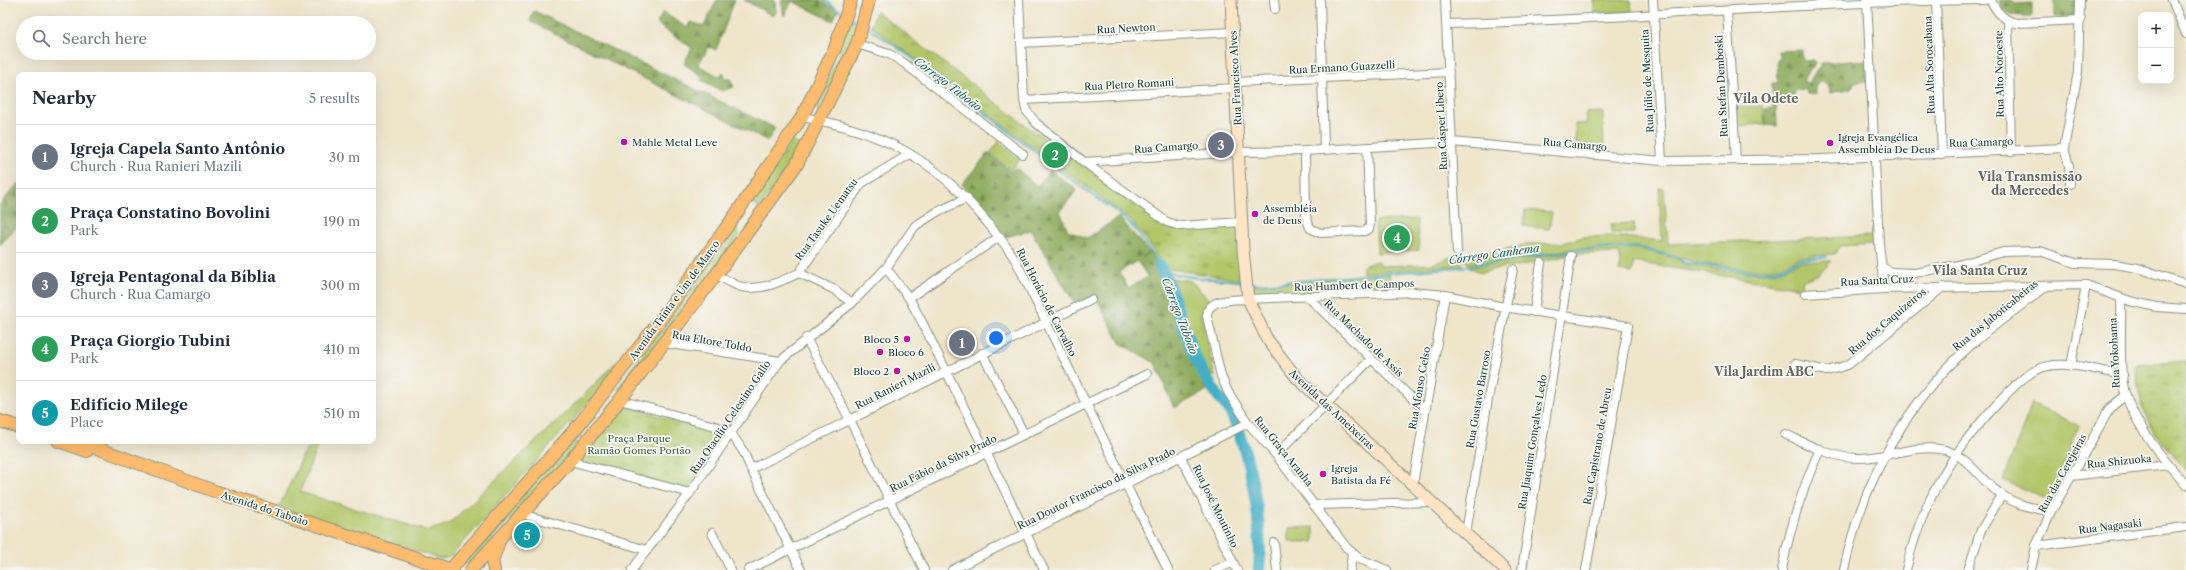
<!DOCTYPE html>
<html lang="en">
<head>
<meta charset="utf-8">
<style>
  :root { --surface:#fff; --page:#f6f6f7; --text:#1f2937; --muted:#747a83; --line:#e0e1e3; --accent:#b5179e }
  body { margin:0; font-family:"Libre Caslon Text",serif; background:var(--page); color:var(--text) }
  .controls { position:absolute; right:12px; top:12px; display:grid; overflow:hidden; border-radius:8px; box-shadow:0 4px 16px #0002 }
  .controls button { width:36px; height:36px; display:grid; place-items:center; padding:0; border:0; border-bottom:1px solid var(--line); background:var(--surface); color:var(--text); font:20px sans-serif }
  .you { position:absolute; left:996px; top:338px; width:14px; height:14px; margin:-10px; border:3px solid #fff; border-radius:50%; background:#1a73e8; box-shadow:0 0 0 6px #1a73e833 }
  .badge { display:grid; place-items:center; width:26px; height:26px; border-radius:50%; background:var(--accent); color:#fff; font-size:13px; font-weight:700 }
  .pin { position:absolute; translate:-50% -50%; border:2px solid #fff; box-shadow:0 1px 4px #0006 }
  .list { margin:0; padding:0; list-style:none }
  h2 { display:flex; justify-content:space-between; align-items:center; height:52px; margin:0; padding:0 16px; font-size:17px }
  h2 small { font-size:13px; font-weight:400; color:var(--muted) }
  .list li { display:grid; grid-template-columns:26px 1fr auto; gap:12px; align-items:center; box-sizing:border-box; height:64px; padding:0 16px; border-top:1px solid var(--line) }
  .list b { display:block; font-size:15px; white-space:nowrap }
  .list p { margin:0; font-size:13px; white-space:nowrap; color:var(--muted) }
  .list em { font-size:13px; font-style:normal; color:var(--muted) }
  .icon { flex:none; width:22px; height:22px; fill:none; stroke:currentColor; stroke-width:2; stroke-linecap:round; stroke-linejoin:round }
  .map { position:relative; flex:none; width:2186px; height:570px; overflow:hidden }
  .search { position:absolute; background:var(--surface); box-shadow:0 4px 16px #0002; left:16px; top:16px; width:360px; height:44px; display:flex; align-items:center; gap:10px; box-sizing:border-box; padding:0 14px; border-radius:22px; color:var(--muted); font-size:15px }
  .panel { position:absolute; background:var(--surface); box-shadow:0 4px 16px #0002; left:16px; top:72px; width:360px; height:372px; border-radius:8px }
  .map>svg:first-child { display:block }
  .green { fill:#b3c66a; stroke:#69824f }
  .forest { fill:url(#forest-firs); stroke:#567449; fill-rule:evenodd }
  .park { fill:url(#park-tufts); stroke:#69824f }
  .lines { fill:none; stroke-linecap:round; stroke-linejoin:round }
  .stream { stroke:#45aec4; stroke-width:2 }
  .river { stroke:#45aec4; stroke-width:12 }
  .street-casing { stroke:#879180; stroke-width:10 }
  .secondary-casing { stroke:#879180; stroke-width:13 }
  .primary-casing { stroke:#879180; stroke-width:14 }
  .street { stroke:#fff; stroke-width:8 }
  .secondary { stroke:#ffe4c6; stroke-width:11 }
  .primary { stroke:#febc70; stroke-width:12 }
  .poi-dot { fill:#b5179e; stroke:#f6f6f2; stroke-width:1.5 }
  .labels { text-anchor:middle; stroke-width:3.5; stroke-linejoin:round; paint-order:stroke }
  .street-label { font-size:10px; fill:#1f3d34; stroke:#f6f6f2 }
  .poi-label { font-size:10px; fill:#1f3d34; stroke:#f6f6f2; text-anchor:start }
  .park-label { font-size:10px; fill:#445f42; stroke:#f6f6f2 }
  .water-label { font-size:11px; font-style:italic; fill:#2a5f5f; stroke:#f6f6f2 }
  .quarter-label { font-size:12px; font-weight:bold; fill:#65665d; stroke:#f6f6f2 }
</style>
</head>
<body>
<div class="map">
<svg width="2186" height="570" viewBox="0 0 2186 570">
  <defs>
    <pattern id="forest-firs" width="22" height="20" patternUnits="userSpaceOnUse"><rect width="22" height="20" fill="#8eab5e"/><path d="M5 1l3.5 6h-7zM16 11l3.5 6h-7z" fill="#738c4e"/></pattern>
    <pattern id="park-tufts" width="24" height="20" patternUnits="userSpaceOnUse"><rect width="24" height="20" fill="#b3c66a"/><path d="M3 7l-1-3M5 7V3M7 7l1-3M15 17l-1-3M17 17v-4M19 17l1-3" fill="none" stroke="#91a258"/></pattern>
  </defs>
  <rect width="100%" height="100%" fill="#f6f6f2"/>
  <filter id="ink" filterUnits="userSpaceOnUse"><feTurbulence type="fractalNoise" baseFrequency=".025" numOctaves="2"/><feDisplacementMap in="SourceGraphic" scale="8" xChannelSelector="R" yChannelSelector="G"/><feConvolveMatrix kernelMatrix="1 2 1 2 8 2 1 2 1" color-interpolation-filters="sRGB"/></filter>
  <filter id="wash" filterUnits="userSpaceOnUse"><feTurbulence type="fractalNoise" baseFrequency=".012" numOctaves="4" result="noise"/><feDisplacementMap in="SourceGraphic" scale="16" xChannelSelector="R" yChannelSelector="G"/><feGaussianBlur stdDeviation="0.9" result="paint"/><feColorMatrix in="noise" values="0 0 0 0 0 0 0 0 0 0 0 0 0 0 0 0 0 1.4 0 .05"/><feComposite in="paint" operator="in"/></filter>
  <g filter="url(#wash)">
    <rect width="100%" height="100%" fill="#efe5cb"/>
    <!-- green -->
    <g class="green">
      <polygon points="1594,0 1631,0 1632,12 1594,13"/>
      <polygon points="850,17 858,23 855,35 818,110 814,107 841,49"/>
      <polygon points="1603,112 1604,154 1576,150 1575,124 1587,124 1586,113"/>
      <polygon points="792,141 801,146 760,208 751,202"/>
      <polygon points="999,142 1020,159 1011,170 990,153"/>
      <polygon points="1659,188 1664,189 1668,244 1873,236 1874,244 1839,246 1835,254 1800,257 1780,267 1766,270 1741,269 1724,265 1702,264 1639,247 1576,249 1468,264 1463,259 1527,244 1561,243 1584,237 1611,236 1662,241"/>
      <polygon points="1525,210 1552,212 1549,229 1523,226"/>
      <polygon points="1634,223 1634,233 1611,233 1611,224"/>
      <polygon points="735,230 740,234 623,393 618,389"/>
      <polygon points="1618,248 1640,249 1675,258 1685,264 1740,272 1764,273 1781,270 1802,261 1832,261 1817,275 1803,280 1801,288 1634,262 1632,273 1619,271 1621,263 1619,253 1576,254 1513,267 1499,268 1481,273 1470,267 1578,251"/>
      <polygon points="1456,255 1463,265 1363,273 1363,266 1377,261 1381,266 1432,264"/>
      <polygon points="1383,274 1390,275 1388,289 1253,294 1253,285"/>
      <path d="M1172 278 1191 281 1208 299 1201 315 1215 377C1194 361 1182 304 1172 278Z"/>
      <polygon points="630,348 596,394 453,554 447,558 440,559 279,507 310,441 319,441 300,492 428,531 450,523 582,397"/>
      <polygon points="2032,403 2079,426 2048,500 2003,480"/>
      <polygon points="593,412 596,416 575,441 575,448 469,563 463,562"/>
      <polygon points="1314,527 1314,542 1289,542 1289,528"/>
    </g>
    <!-- forest -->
    <g class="forest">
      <polygon points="717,0 735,0 716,50 709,47 698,65 720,77 723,73 727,80 730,78 734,87 722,91 701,80 703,77 684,64 692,48 657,24 663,12 687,28 690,22 704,26"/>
      <polygon points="744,0 775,0 776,12 773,16"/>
      <polygon points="781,0 818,0 838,11 833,21 792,1 784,16"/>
      <path d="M1999 0H2012L2016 4 2032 3V16C2018 16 2003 17 1999 0Z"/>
      <polygon points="2055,0 2075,0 2076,16 2055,17"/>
      <polygon points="534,11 775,128 768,141 530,21"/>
      <polygon points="1802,50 1803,61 1813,60 1815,63 1803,81 1808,83 1822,63 1866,60 1867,81 1855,83 1851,88 1831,93 1828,86 1821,81 1816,87 1816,94 1807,94 1806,89 1794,91 1795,102 1776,104 1777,126 1766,125 1765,109 1773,108 1772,83 1778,83 1777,60 1780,59 1778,51"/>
      <path d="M988 153 1011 172 1016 168 1037 186 1050 170 1077 190 1060 211 1068 231 1087 238 1119 217 1149 252 1142 257 1150 252 1167 283 1168 293 1206 391 1174 408 1155 363 1120 343 1095 295 1074 303 1031 230 1006 237 962 184ZM1137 261 1148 277 1128 288 1119 272Z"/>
      <polygon points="19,183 19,224 0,245 0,204"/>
    </g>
    <!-- park -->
    <g class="park">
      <polygon points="876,11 1024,124 1112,185 1171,230 1241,226 1243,280 1169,269 1161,264 1147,240 1130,220 871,26"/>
      <polygon points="1763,106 1765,124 1735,126 1734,108"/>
      <polygon points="1417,219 1419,250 1377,253 1375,221"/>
      <path d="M2186 361V470C2175 457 2163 445 2154 431 2141 411 2138 388 2135 365Z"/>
      <polygon points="626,406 726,436 687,490 579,462"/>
    </g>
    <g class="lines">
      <!-- stream -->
      <g class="stream">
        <polyline points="823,0 843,12"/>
        <polyline points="850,16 858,21"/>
        <path d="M867 27 911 57 1092 195C1107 205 1121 214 1133 227 1147 240 1155 267 1172 273 1194 280 1220 278 1242 282"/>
        <polyline points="1251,283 1259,284 1463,267 1577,250 1617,248 1640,248 1676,257 1685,263 1723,267 1741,271 1764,272 1780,269 1801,259 1827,257"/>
      </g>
      <!-- river -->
      <path class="river" d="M1160 266C1175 295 1182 327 1195 357 1201 371 1209 383 1218 396 1223 402 1229 408 1232 415 1251 459 1263 523 1259 570"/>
    </g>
  </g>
  <g filter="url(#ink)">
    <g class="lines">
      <defs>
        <g id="street">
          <polyline points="1019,0 1024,100 1026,110 1036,123 1084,162 1167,222 1180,226 1242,222"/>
          <polyline points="1274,0 1275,9"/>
          <polyline points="1320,0 1324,149"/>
          <polyline points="1445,0 1457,252"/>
          <polyline points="1653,0 1662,161"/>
          <polyline points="1867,0 1879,243 1884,289"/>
          <polyline points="1936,0 1942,154"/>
          <path d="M1991 0C1996 12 2003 20 2016 23L2081 20"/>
          <polyline points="2172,0 2186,34"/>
          <polyline points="1727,11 1736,159"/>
          <polyline points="2008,21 2011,151"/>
          <path d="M1446 24C1626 20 1805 1 1985 0"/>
          <polyline points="1021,43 1233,32"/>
          <polyline points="857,44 889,54 901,61 1023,154"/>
          <polyline points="1236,82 1449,72"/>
          <polyline points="1024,100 1236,88"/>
          <path d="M802 117C882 131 935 159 986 221 997 235 1009 248 1017 263L1168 570"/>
          <polyline points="1305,151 1306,216 1310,228 1320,233 1364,231 1369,229 1370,224 1367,147"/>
          <polyline points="1084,162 1240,152 1305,151 1452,142 1662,161 1821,159 2064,148"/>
          <polyline points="2070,184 2069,166 2064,148 2078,72 2080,0"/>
          <polyline points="1881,267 1892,272 1915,273 1958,265 2003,252 2040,251 2075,263 2114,264 2138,268 2186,284"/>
          <polyline points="886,268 909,298 922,322 1044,570"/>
          <polyline points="799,273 862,183 910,154"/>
          <path d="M716 275C724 278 733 285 742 287 762 291 782 281 799 273L835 290 852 303"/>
          <polyline points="1805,294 1884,289 2086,285 2130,301 2157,307 2186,309"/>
          <polyline points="1307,296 1424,410"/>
          <polyline points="909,298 999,237"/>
          <path d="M2121 298C2122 323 2118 375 2126 396 2138 429 2163 459 2186 485"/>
          <polyline points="1534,312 1541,263"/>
          <polyline points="806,338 850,420 924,570"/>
          <polyline points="664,343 780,361"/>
          <polyline points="982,353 1024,434"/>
          <polyline points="1795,364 1827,371 1848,365 1943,287"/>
          <polyline points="2071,366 2086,285"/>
          <polyline points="620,400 722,428 731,433 743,451 751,469 801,570"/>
          <path d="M1785 434C1807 444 1832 458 1857 458 1886 459 1916 443 1945 450 1970 457 1981 482 2002 495 2016 505 2034 508 2051 512"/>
          <polyline points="1276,455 1371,359"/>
          <polyline points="1181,457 1237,570"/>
          <polyline points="570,461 690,493"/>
          <polyline points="751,469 1091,300"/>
          <polyline points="2071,476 2168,465"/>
          <polyline points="1413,484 1445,295"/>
          <polyline points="1314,505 1432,502"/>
          <polyline points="522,514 647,550"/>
          <polyline points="712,533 731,570"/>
          <polyline points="1466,533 1488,399 1513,269"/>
          <polyline points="1274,543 1277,570"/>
          <polyline points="2036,546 2186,527"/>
          <polyline points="632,570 690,493 780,361 852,303 886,268 915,226 937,212 967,198"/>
          <polyline points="748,570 1147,374"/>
          <polyline points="952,570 1248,423"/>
          <polyline points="1215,570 1232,563"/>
          <polyline points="1350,570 1352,554"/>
          <path d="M1387 570 1360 559 1346 547 1276 455 1248 423 1228 392 1221 376 1207 316C1207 298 1234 300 1248 299L1413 292 1445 295 1504 307 1628 326 1586 570"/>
          <polyline points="1522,570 1571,256"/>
          <path d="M1782 570C1790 527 1802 489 1820 449"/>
          <path d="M1844 570C1860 491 1899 415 1957 358 1984 331 2017 309 2047 286"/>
          <path d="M1906 570C1922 501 1951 453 1999 402 2011 389 2027 372 2044 367 2068 360 2099 371 2123 375"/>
          <polyline points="1968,570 1981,530 2002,495"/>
          <polyline points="2031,570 2036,546 2051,512 2110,408 2126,395"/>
        </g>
        <polyline id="secondary" points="1231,0 1243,249 1248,299 1267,339 1297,378 1505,570"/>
        <g id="primary">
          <polyline points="0,421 19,427"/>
          <polyline points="58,441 87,451"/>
          <polyline points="78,441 217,492 452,570"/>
          <polyline points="450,570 577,427 658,323 736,214 802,117 835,48 851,0"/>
          <polyline points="471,570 570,461 620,400 716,275 797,164 857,44 869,0"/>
          <polyline points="494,570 492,561 498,544"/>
        </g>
      </defs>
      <!-- street casing -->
      <use href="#street" class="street-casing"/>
      <!-- secondary casing -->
      <use href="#secondary" class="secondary-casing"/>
      <!-- primary casing -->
      <use href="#primary" class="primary-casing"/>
      <!-- street -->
      <use href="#street" class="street"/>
      <!-- secondary -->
      <use href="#secondary" class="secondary"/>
      <!-- primary -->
      <use href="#primary" class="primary"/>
    </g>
  </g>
  <!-- markers -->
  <g class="poi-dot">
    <circle cx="624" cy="142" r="4"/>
    <circle cx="1830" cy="143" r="4"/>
    <circle cx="1255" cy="214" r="4"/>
    <circle cx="907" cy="339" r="4"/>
    <circle cx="880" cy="352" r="4"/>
    <circle cx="897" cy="371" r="4"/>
    <circle cx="1323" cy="474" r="4"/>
  </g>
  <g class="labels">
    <!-- street labels -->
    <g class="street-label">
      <text transform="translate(1126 28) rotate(-3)" y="4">Rua Newton</text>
      <text transform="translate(1929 65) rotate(-92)" y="4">Rua Alta Sorocabana</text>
      <text transform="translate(1342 67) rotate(-3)" y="4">Rua Ermano Guazzelli</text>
      <text transform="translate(1999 74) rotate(-91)" y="4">Rua Alto Noroeste</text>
      <text transform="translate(1235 78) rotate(-93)" y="4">Rua Francisco Alves</text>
      <text transform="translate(1647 81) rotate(-93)" y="4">Rua Júlio de Mesquita</text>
      <text transform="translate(1129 84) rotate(-3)" y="4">Rua Pletro Romani</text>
      <text transform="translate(1721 86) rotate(-93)" y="4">Rua Stefan Demboski</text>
      <text transform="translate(1441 126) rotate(-93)" y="4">Rua Cásper Libero</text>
      <text transform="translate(1981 142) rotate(-2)" y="4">Rua Camargo</text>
      <text transform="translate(1575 144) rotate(5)" y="4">Rua Camargo</text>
      <text transform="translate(1166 147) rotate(-4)" y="4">Rua Camargo</text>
      <text transform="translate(826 219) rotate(-54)" y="4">Rua Tasuke Uematsu</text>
      <text transform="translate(1877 280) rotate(-3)" y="4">Rua Santa Cruz</text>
      <text transform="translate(1354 285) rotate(-2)" y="4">Rua Humbert de Campos</text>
      <text transform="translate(674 300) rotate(-54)" y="4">Avenida Trinta e Um de Março</text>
      <text transform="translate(1047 302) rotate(63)" y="4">Rua Horácio de Carvalho</text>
      <text transform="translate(1995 315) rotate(-39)" y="4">Rua das Jaboticabeiras</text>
      <text transform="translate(1887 321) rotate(-40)" y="4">Rua dos Caquizeiros</text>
      <text transform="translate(1364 338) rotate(44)" y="4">Rua Machado de Assis</text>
      <text transform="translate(712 341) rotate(10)" y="4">Rua Eltore Toldo</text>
      <text transform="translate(2114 353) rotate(-93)" y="4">Rua Yokohama</text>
      <text transform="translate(895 386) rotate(-27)" y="4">Rua Ranieri Mazili</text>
      <text transform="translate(1419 388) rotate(-80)" y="4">Rua Afonso Celso</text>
      <text transform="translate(1478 399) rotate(-80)" y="4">Rua Gustavo Barroso</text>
      <text transform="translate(1332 409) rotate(43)" y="4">Avenida das Ameixeiras</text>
      <text transform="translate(730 417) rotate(-56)" y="4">Rua Otacílio Celestino Gallo</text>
      <text transform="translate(1532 442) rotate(-81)" y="4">Rua Jiaquim Gonçalves Ledo</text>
      <text transform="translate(1597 446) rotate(-80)" y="4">Rua Capistrano de Abreu</text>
      <text transform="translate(1284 451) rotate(51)" y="4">Rua Graça Aranha</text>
      <text transform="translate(2119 461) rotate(-6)" y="4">Rua Shizuoka</text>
      <text transform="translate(943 463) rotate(-26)" y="4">Rua Fábio da Silva Prado</text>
      <text transform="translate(2062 473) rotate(-61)" y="4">Rua das Cerejeiras</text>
      <text transform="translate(1096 488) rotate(-26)" y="4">Rua Doutor Francisco da Silva Prado</text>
      <text transform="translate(1216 506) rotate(64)" y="4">Rua José Moutinho</text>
      <text transform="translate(265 508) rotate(18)" y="4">Avenida do Taboão</text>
      <text transform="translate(2110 526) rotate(-7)" y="4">Rua Nagasaki</text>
    </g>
    <!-- poi labels -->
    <g class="poi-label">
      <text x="1838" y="141">Igreja Evangélica<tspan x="1838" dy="12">Assembléia De Deus</tspan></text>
      <text x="632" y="146">Mahle Metal Leve</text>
      <text x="1263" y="212">Assembléia<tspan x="1263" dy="12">de Deus</tspan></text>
      <text x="899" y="343" text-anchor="end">Bloco 5</text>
      <text x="888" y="356">Bloco 6</text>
      <text x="889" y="375" text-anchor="end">Bloco 2</text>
      <text x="1331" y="472">Igreja<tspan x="1331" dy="12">Batista da Fé</tspan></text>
    </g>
    <!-- park labels -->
    <g class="park-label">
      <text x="639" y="442">Praça Parque<tspan x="639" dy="12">Ramão Gomes Portão</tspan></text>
    </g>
    <!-- water labels -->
    <g class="water-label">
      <text transform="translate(948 84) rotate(37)" y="4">Córrego Taboão</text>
      <text transform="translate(1494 254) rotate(-8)" y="4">Córrego Canhema</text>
      <text transform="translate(1180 316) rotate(69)" y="4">Córrego Taboão</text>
    </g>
    <!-- quarter labels -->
    <g class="quarter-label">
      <text x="1766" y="103">Vila Odete</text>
      <text x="2030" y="181">Vila Transmissão<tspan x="2030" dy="14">da Mercedes</tspan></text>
      <text x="1980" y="275">Vila Santa Cruz</text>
      <text x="1764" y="376">Vila Jardim ABC</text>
    </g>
  </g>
</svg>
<div class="controls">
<button>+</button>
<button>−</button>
</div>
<div class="you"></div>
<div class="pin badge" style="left:962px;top:343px;background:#6b7280">1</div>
<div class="pin badge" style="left:1055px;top:155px;background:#2e9e5b">2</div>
<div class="pin badge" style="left:1221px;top:145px;background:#6b7280">3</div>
<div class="pin badge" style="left:1397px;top:238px;background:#2e9e5b">4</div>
<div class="pin badge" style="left:527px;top:535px;background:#0f9aa8">5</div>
<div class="search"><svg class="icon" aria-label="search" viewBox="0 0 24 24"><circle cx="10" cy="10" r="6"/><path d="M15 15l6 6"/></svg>Search here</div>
<section class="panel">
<h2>Nearby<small>5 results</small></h2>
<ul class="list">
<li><span class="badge" style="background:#6b7280">1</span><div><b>Igreja Capela Santo Antônio</b><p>Church · Rua Ranieri Mazili</p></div><em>30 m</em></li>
<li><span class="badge" style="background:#2e9e5b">2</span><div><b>Praça Constatino Bovolini</b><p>Park</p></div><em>190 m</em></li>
<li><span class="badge" style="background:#6b7280">3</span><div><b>Igreja Pentagonal da Bíblia</b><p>Church · Rua Camargo</p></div><em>300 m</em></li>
<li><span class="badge" style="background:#2e9e5b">4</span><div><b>Praça Giorgio Tubini</b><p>Park</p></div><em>410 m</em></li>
<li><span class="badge" style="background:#0f9aa8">5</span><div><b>Edifício Milege</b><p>Place</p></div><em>510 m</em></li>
</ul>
</section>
</div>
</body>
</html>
